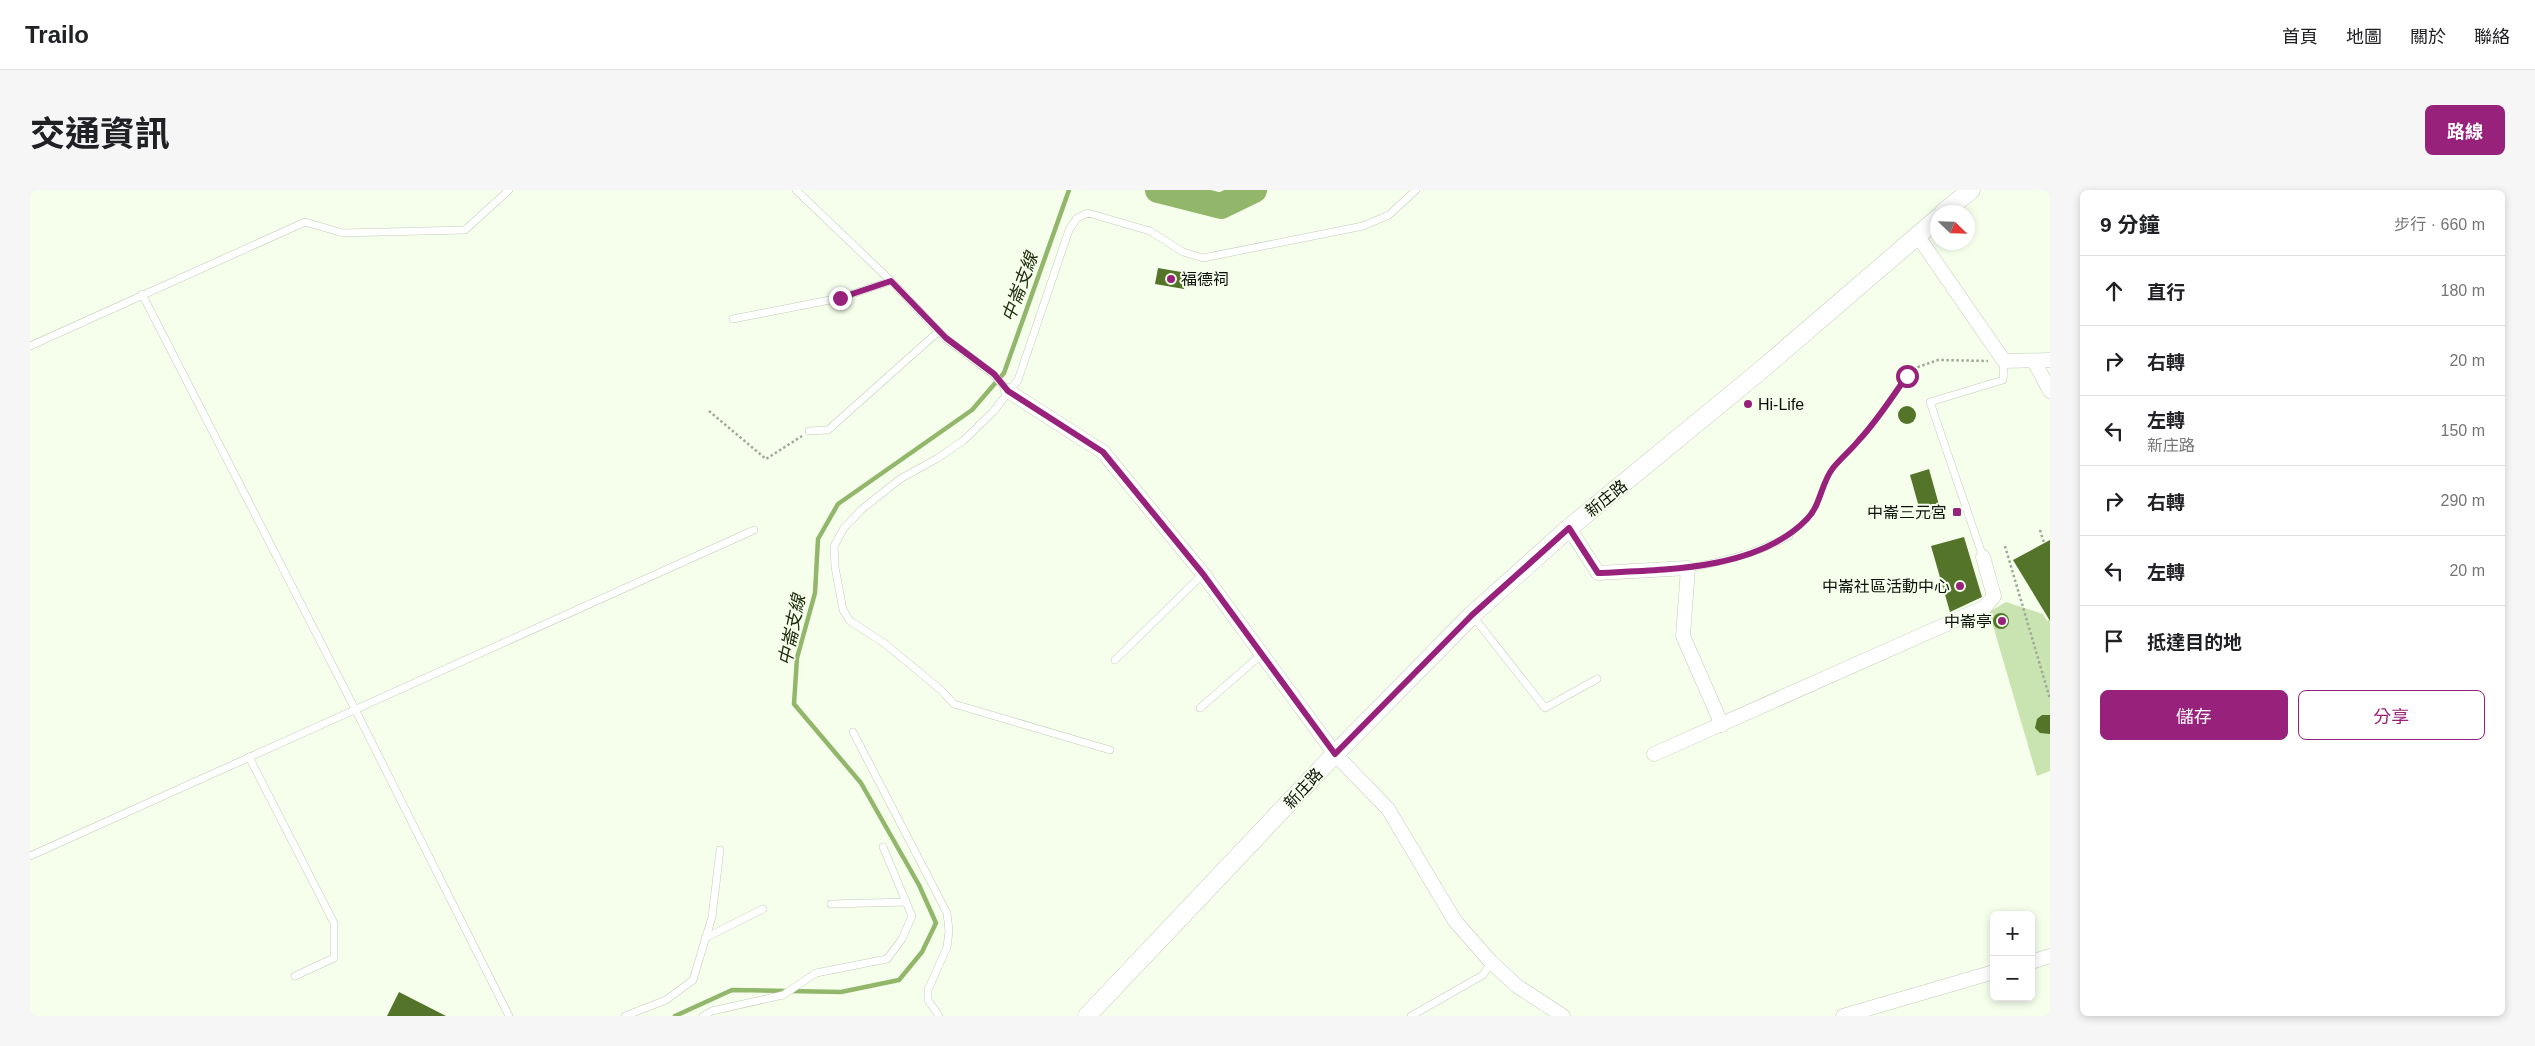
<!DOCTYPE html>
<html lang="zh-TW">
<head>
<meta charset="utf-8">
<style>
  :root { --surface:#fff; --page:#f6f6f6; --text:#202124; --muted:#757577; --line:#e0e0e0; --accent:#98217b }
  body { margin:0; font-family:Helvetica,"Noto Sans TC",sans-serif; background:var(--page); color:var(--text) }
  .controls { position:absolute; right:15px; bottom:15px; display:grid; overflow:hidden; border-radius:8px; box-shadow:0 2px 8px #0003 }
  .controls button { width:45px; height:45px; display:grid; place-items:center; padding:0; border:0; border-bottom:1px solid var(--line); background:var(--surface); color:var(--text); font:25px sans-serif }
  .compass { position:absolute; left:1900px; top:15px; width:45px; height:45px; border-radius:50%; background:var(--surface); box-shadow:0 2px 8px #0003; rotate:113deg }
  .stop { position:absolute; width:15px; height:15px; margin:-11px; border:4px solid #98217b; border-radius:50%; background:#fff }
  .stop.end { background:#98217b; border-color:#fff; box-shadow:0 1px 5px #0008 }
  .list { margin:0; padding:0; list-style:none }
  h2 { display:flex; justify-content:space-between; align-items:center; height:65px; margin:0; padding:0 20px; font-size:21px }
  h2 small { font-size:16px; font-weight:400; color:var(--muted) }
  .list li { display:grid; grid-template-columns:32px 1fr auto; gap:15px; align-items:center; box-sizing:border-box; height:70px; padding:0 20px; border-top:1px solid var(--line) }
  .list b { display:block; font-size:19px; white-space:nowrap }
  .list p { margin:0; font-size:16px; white-space:nowrap; color:var(--muted) }
  .list em { font-size:16px; font-style:normal; color:var(--muted) }
  .actions { display:flex; gap:10px; padding:15px 20px }
  .actions a { flex:1; padding:11px 0; border:1px solid var(--accent); border-radius:8px; text-align:center; font-size:18px; color:var(--accent) }
  .actions .main { background:var(--accent); color:#fff }
  .icon { flex:none; width:28px; height:28px; fill:none; stroke:currentColor; stroke-width:2; stroke-linecap:round; stroke-linejoin:round }
  .map { position:relative; flex:none; width:2020px; height:826px; overflow:hidden; border-radius:8px }
  header { display:flex; align-items:center; gap:30px; box-sizing:border-box; height:70px; padding:0 25px; background:var(--surface); border-bottom:1px solid var(--line) }
  header strong { font-size:24px }
  nav { display:flex; gap:28px; margin-inline-start:auto; font-size:18px }
  .intro { display:flex; align-items:center; justify-content:space-between; box-sizing:border-box; height:120px; padding:0 30px }
  h1 { margin:0; font-size:35px }
  .button { padding:12px 22px; border-radius:8px; background:var(--accent); color:#fff; font-size:18px; font-weight:700 }
  main { display:flex; gap:30px; padding:0 30px }
  aside { flex:1; background:var(--surface); border-radius:8px; box-shadow:0 2px 8px #0003 }
  .map>svg:first-child { display:block }
  .green { fill:#cae4b1 }
  .lines { fill:none; stroke-linecap:round; stroke-linejoin:round }
  .stream { stroke:#92b76b; stroke-width:4.5 }
  .river { stroke:#92b76b; stroke-width:26 }
  .building { fill:#537429 }
  .service-casing { stroke:#c2ccba; stroke-width:8 }
  .minor-casing { stroke:#c2ccba; stroke-width:15 }
  .tertiary-casing { stroke:#c2ccba; stroke-width:19 }
  .path { stroke:#a1a89a; stroke-width:2.5; stroke-dasharray:2.5 2.5; stroke-linecap:butt }
  .service { stroke:#fff; stroke-width:7 }
  .minor { stroke:#fff; stroke-width:14 }
  .tertiary { stroke:#fff; stroke-width:18 }
  .route { stroke:#98217b; stroke-width:6 }
  .poi-dot { fill:#98217b; stroke:#f5ffec; stroke-width:2 }
  .labels { text-anchor:middle; stroke-width:4; stroke-linejoin:round; paint-order:stroke }
  .poi-label { font-size:16px; fill:#0d100a; stroke:#f5ffec; text-anchor:end }
  .street-label { font-size:16px; fill:#0d100a; stroke:#f5ffec }
  .water-label { font-size:18px; font-style:italic; fill:#202e0f; stroke:#f5ffec }
</style>
</head>
<body>
<header>
<strong>Trailo</strong>
<nav><a>首頁</a><a>地圖</a><a>關於</a><a>聯絡</a></nav>
</header>
<div class="intro"><h1>交通資訊</h1><a class="button">路線</a></div>
<main>
<div class="map">
<svg width="2020" height="826" viewBox="0 0 2020 826">
  <rect width="100%" height="100%" fill="#f5ffec"/>
  <!-- green -->
  <polygon class="green" points="1976,412 2013,424 2017,431 2020,429 2020,581 2007,586 1959,422"/>
  <g class="lines">
    <!-- stream -->
    <polyline class="stream" points="645,826 702,800 811,802 869,790 892,762 906,733 889,695 831,593 764,514 767,468 785,403 788,349 808,314 942,220 974,183 1039,0"/>
    <!-- river -->
    <polyline class="river" points="1128,0 1191,16 1224,0"/>
  </g>
  <!-- building -->
  <g class="building">
    <polygon points="1128,78 1157,83 1154,99 1125,94"/>
    <circle cx="1877" cy="225" r="9"/>
    <polygon points="1899,279 1911,322 1892,328 1880,285"/>
    <polygon points="1934,347 1952,407 1920,422 1901,356"/>
    <polygon points="2020,350 2020,431 1983,370"/>
    <circle cx="1971" cy="431" r="8"/>
    <polygon points="2012,525 2020,525 2020,544 2010,543 2005,538 2007,529"/>
    <polygon points="369,802 416,826 357,826"/>
  </g>
  <g class="lines">
    <defs>
      <g id="service">
        <polyline points="766,0 861,91 915,148 963,184 978,201"/>
        <polyline points="112,104 325,519 479,826"/>
        <polyline points="703,129 810,108 861,91"/>
        <polyline points="0,156 275,32 313,43 435,40 479,0"/>
        <polyline points="779,241 798,240 909,141"/>
        <polyline points="1953,367 1900,212 1973,190 1974,171"/>
        <path d="M1658 378C1692 372 1728 363 1759 346"/>
        <polyline points="1442,425 1515,518 1567,489"/>
        <polyline points="1085,470 1173,384"/>
        <polyline points="1170,518 1232,464"/>
        <polyline points="823,542 917,723 919,741 917,757 898,800 898,810 909,826"/>
        <polyline points="1080,560 924,514 911,500 854,453 820,431 813,420 805,377 804,356 814,338 831,320 870,289 908,268 934,250 963,222 988,190 1039,40 1047,28 1058,23 1120,41 1153,62 1173,68 1333,36 1359,25 1386,0"/>
        <polyline points="219,567 304,733 304,768 265,786"/>
        <polyline points="0,666 724,340"/>
        <polyline points="801,714 876,712"/>
        <polyline points="675,748 733,719"/>
        <polyline points="595,826 636,810 663,790 682,727 690,660"/>
        <polyline points="673,826 682,821 753,805 786,783 857,769 872,749 882,726 853,657"/>
        <polyline points="1381,826 1453,785 1461,772"/>
      </g>
      <g id="minor">
        <polyline points="1887,45 1974,171 2020,170"/>
        <polyline points="2004,171 2020,201"/>
        <polyline points="978,201 1073,262 1173,384 1305,564 1358,619 1425,731 1461,772 1487,796 1533,826"/>
        <polyline points="1539,338 1568,383 1658,378 1653,446 1692,535"/>
        <polyline points="1624,564 1955,417 1964,406 1953,367"/>
        <polyline points="2001,772 2020,766"/>
        <polyline points="1813,826 1964,782"/>
      </g>
      <g id="tertiary">
        <polyline points="1914,22 1941,0"/>
        <polyline points="1057,826 1305,564 1442,425 1539,338 1730,181 1908,28"/>
      </g>
    </defs>
    <!-- service casing -->
    <use href="#service" class="service-casing"/>
    <!-- minor casing -->
    <use href="#minor" class="minor-casing"/>
    <!-- tertiary casing -->
    <use href="#tertiary" class="tertiary-casing"/>
    <!-- path -->
    <g class="path">
      <polyline points="679,221 736,269 772,246"/>
      <polyline points="1766,340 1786,317 1802,280 1831,249 1877,186 1888,177 1908,170 1958,171"/>
      <polyline points="2010,340 2014,353"/>
      <polyline points="1975,356 2020,509"/>
    </g>
    <!-- service -->
    <use href="#service" class="service"/>
    <!-- minor -->
    <use href="#minor" class="minor"/>
    <!-- tertiary -->
    <use href="#tertiary" class="tertiary"/>
  </g>
  <g class="lines">
    <!-- route -->
    <path class="route" d="M810 108 861 91 916 148 964 184 978 201 1073 262 1173 384 1305 564 1442 425 1539 338 1568 383C1635 380 1728 380 1777 329 1791 315 1791 293 1803 278 1811 268 1821 260 1829 250 1847 231 1862 207 1877 186"/>
  </g>
  <!-- markers -->
  <g class="poi-dot">
    <circle cx="1141" cy="89" r="5"/>
    <circle cx="1718" cy="214" r="5"/>
    <rect x="1922" y="317" width="10" height="10" rx="2.5"/>
    <circle cx="1930" cy="396" r="5"/>
    <circle cx="1972" cy="431" r="5"/>
  </g>
  <g class="labels">
    <!-- poi labels -->
    <g class="poi-label">
      <text x="1151" y="95" text-anchor="start">福德祠</text>
      <text x="1728" y="220" text-anchor="start">Hi-Life</text>
      <text x="1917" y="328">中崙三元宮</text>
      <text x="1920" y="402">中崙社區活動中心</text>
      <text x="1962" y="437">中崙亭</text>
    </g>
    <!-- street labels -->
    <g class="street-label">
      <text transform="translate(1576 308) rotate(-39)" y="6">新庄路</text>
      <text transform="translate(1273 598) rotate(-47)" y="6">新庄路</text>
    </g>
    <!-- water labels -->
    <g class="water-label">
      <text transform="translate(990 97) rotate(-70)" y="6">中崙支線</text>
      <text transform="translate(762 440) rotate(-78)" y="6">中崙支線</text>
    </g>
  </g>
</svg>
<div class="controls">
<button>+</button>
<button>−</button>
</div>
<svg class="compass" viewBox="-18 -18 36 36"><path d="M0-13l5 13h-10z" fill="#e53935"/><path d="M0 13l5-13h-10z" fill="#757577"/></svg>
<div class="stop" style="left:1877px;top:186px"></div>
<div class="stop end" style="left:810px;top:108px"></div>
</div>
<aside>
<h2>9 分鐘<small>步行 · 660 m</small></h2>
<ul class="list">
<li><svg class="icon" aria-label="ahead" viewBox="0 0 24 24"><path d="M12 20V5M6 11l6-6 6 6"/></svg><div><b>直行</b></div><em>180 m</em></li>
<li><svg class="icon" aria-label="right" viewBox="0 0 24 24"><path d="M7 20v-9h11M14 6l5 5-5 5"/></svg><div><b>右轉</b></div><em>20 m</em></li>
<li><svg class="icon" aria-label="left" viewBox="0 0 24 24"><path d="M17 20v-9H6M10 6l-5 5 5 5"/></svg><div><b>左轉</b><p>新庄路</p></div><em>150 m</em></li>
<li><svg class="icon" aria-label="right" viewBox="0 0 24 24"><path d="M7 20v-9h11M14 6l5 5-5 5"/></svg><div><b>右轉</b></div><em>290 m</em></li>
<li><svg class="icon" aria-label="left" viewBox="0 0 24 24"><path d="M17 20v-9H6M10 6l-5 5 5 5"/></svg><div><b>左轉</b></div><em>20 m</em></li>
<li><svg class="icon" aria-label="arrive" viewBox="0 0 24 24"><path d="M6 21V4h12l-3 4 3 4H6"/></svg><div><b>抵達目的地</b></div></li>
</ul>
<div class="actions"><a class="main">儲存</a><a>分享</a></div>
</aside>
</main>
</body>
</html>
